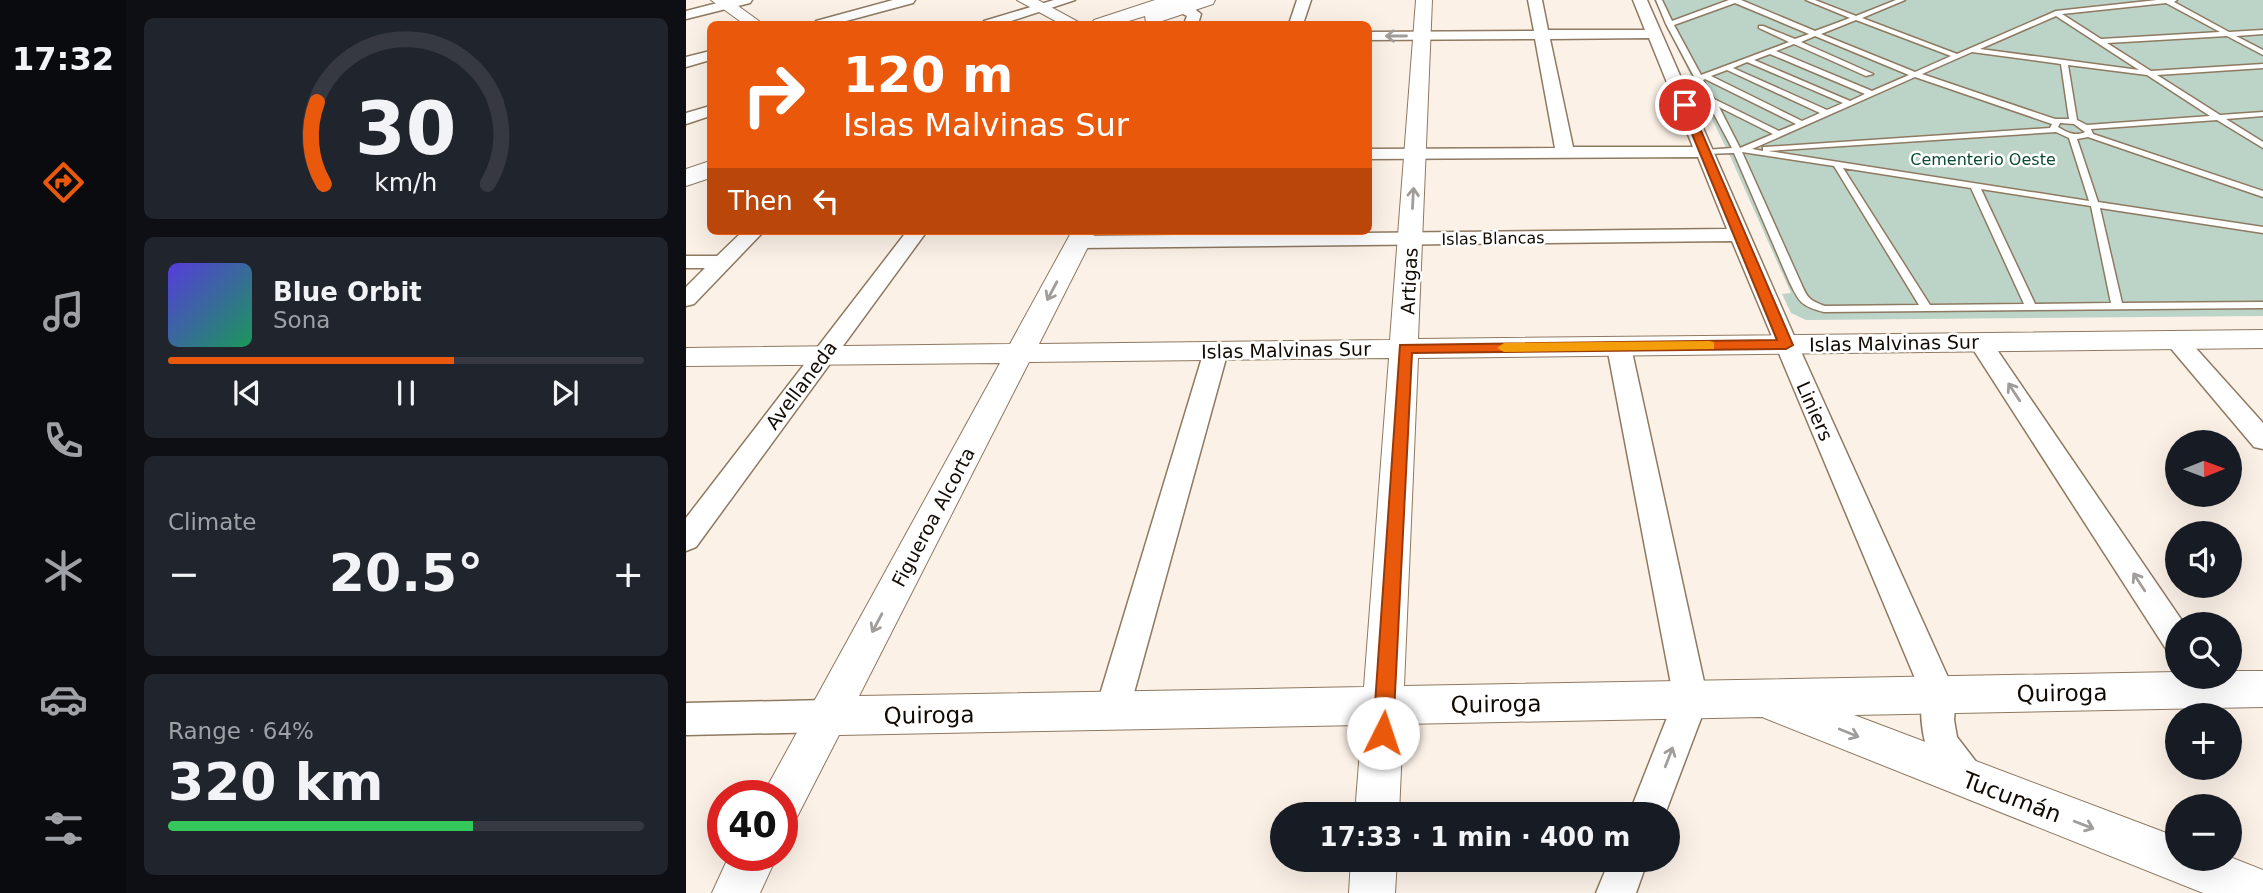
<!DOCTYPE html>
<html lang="en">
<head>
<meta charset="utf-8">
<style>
  :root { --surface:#171b24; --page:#20242c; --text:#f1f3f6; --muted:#9ea1a6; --line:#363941; --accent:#ea580c }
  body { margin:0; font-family:"DejaVu Sans",sans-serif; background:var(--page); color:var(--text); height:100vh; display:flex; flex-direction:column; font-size:26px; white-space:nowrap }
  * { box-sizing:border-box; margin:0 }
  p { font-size:23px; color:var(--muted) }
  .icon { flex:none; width:38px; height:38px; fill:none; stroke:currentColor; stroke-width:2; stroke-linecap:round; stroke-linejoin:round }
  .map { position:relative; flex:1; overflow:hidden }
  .drawer { display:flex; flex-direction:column; gap:18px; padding:18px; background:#0d0f14; width:560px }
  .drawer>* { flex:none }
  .banner { position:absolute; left:21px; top:21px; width:665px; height:214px; border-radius:10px; box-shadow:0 7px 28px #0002; background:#ea580c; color:#fff; overflow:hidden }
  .needle { width:46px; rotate:89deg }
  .tools { position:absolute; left:1479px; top:430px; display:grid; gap:14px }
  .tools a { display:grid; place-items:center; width:77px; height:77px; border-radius:50%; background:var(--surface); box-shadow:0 7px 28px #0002; font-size:35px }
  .speed { position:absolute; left:21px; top:780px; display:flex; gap:14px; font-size:35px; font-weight:700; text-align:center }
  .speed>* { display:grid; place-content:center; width:91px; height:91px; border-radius:50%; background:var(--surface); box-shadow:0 7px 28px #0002; line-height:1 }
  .speed .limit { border:10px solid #d22; background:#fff; color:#111 }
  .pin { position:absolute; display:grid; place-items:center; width:60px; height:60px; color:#fff; margin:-30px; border:4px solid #fff; border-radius:50%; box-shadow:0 2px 7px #0007 }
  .me { position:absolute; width:77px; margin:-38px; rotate:4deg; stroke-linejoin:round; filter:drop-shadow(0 0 5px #0008) }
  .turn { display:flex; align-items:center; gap:24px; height:147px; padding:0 21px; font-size:32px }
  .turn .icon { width:91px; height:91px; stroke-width:2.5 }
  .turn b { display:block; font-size:49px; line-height:60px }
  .then { display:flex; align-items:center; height:66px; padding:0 21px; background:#0003; gap:14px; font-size:26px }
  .big { font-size:52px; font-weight:600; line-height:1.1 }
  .drawer .tile { flex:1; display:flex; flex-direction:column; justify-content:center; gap:10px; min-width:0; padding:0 24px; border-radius:10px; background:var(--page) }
  .drawer .dial { align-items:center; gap:0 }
  .dial svg { height:182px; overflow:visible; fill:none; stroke:var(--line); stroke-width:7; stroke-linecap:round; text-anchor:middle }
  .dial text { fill:var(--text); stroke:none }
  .song { display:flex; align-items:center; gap:21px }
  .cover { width:84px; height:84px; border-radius:10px; background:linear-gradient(135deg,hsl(250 70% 55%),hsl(150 70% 35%)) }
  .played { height:7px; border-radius:4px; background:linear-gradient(90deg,var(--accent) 60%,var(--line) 60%) }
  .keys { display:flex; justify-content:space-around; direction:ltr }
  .heat { display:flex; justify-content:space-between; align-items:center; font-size:38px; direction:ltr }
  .charge { height:10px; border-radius:5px; background:linear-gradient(90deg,#34c759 64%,var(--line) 0) }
  .trip { position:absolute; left:584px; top:802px; width:410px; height:70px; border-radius:35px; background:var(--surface); box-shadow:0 7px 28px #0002; font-weight:600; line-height:70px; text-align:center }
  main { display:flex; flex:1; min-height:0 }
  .dock { display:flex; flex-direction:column; width:126px; justify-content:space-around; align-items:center; background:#090b0e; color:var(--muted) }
  .dock .icon { width:49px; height:49px }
  .dock .selected { color:var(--accent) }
  .dock b { font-size:32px; color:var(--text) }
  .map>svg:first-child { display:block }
  .green { fill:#bcd3c7 }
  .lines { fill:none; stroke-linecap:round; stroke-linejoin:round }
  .service-casing { stroke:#8e7961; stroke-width:3 }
  .minor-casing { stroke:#8e7961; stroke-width:3 }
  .tertiary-casing { stroke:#8e7961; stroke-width:2 }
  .secondary-casing { stroke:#8e7961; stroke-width:2 }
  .service { fill:#fff; fill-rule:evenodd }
  .minor { fill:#fff; fill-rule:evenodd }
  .tertiary { fill:#fff; fill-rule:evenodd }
  .secondary { fill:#fff; fill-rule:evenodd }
  .oneway { stroke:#a09d9b }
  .route { fill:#ea580c; stroke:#983908; stroke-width:2 }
  .slow { fill:#f59e0b }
  .labels { text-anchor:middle; stroke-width:5; stroke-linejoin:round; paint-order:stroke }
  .far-park-label { font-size:16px; fill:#0a4a33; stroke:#fff }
  .far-street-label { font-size:16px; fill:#120b04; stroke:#fff }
  .street-label { font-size:19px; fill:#120b04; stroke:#fff }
  .near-street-label { font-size:23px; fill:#120b04; stroke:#fff }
</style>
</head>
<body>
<main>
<nav class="dock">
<b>17:32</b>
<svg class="icon selected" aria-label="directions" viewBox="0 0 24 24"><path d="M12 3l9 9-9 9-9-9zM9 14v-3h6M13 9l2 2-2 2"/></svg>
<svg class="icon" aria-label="music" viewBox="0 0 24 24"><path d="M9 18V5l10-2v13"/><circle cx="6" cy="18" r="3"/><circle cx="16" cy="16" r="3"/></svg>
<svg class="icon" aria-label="phone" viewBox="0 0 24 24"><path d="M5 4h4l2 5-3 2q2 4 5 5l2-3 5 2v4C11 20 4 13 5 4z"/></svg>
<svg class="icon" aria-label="climate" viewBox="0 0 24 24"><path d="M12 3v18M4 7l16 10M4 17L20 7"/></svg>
<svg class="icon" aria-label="car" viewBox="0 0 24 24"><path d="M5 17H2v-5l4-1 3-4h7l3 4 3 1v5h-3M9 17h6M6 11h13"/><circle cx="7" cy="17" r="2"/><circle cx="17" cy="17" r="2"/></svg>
<svg class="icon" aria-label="filters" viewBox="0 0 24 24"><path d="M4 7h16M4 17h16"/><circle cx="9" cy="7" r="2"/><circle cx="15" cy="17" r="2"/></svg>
</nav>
<section class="drawer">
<div class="tile dial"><svg viewBox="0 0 100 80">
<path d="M14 69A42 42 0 1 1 86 69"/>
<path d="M14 69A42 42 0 0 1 11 33" stroke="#ea580c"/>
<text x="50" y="56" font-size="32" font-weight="700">30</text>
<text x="50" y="72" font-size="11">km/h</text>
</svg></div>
<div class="tile">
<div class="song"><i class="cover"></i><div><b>Blue Orbit</b><p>Sona</p></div></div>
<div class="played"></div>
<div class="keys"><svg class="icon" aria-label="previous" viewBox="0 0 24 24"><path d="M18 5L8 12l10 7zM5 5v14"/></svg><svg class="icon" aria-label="pause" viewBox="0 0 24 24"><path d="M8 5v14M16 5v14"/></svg><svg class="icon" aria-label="next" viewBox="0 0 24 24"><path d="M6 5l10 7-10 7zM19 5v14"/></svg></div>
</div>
<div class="tile"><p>Climate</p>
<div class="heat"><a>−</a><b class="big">20.5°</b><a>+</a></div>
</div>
<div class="tile"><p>Range · 64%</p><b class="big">320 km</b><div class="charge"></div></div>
</section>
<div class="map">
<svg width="1577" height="893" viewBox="0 0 1577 893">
  <rect width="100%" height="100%" fill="#fbf1e7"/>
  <path class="green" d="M968,0H1577V316L1120,320L1105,313L1096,294L1105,293L1044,156Z"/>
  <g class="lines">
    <g class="service-casing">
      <path id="service" d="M970,0H976L986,21L1043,0H1055L1129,31L1164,18L1120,0H1129L1170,16L1210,0H1219L1176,18L1271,54L1370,11L1471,0H1491L1488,2L1543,32L1577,30V34L1550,36L1577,50V55L1541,36L1421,43L1465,71L1577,64V68L1471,75L1534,115L1577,112V116L1540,119L1577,142V148L1531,120L1405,129L1407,134L1577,191V197L1402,137L1391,139L1412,202L1577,227V233L1414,208L1436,303L1577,302V308L1138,312C1115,306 1113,302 1103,281L1048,153L1019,154L1015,152L1019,150L1046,148L980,24ZM1049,3L1123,34L1109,39L1077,26H1073V28L1103,42L1015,75L988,25ZM1480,3L1534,32L1415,39L1376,14ZM1370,16L1453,70L1294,49ZM1170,20L1265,56L1229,72L1135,34ZM1129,36L1223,75L1186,91L1090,51L1108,44L1180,76L1187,74L1115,42ZM1286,52L1375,64L1383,119H1369L1236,74ZM1084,54L1179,94L1164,101L1068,60ZM1061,62L1157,103L1141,110L1047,68ZM1382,65L1461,75L1524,116L1401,125L1391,120ZM1041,70L1134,113L1116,121L1025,76ZM1229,77L1366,124L1364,128L1080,147H1077V151L1066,149ZM1019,79L1110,124L1093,131L1028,99L1017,80ZM1033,107L1087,134L1054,148ZM1374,123L1388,124L1399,132C1389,137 1380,132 1372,127ZM1370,132L1383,138L1403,201L1082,151ZM1056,152L1148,166L1233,305L1139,306C1122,300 1121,297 1114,281ZM1157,168L1285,188L1338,304L1244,305ZM1295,189L1405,206L1425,303L1349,304Z"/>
    </g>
    <g class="minor-casing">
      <path id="minor" d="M43,0H66L64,3L0,19V11Z
        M207,0H229L227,3L149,24H128L130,21Z
        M368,0H389L316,24H296L298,21Z
        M611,0H625L617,24H603Z
        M842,0H856L862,30H959L947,0H961L1112,345L1270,695L1268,720L1271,737L1291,763L1296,776L1291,789L1278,794C1242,779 1232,730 1236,695L1046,241L392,248L385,246L382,242L385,238L392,236L1041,229L1012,157L682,159V149L869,148L849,39L682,40V32L848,31ZM963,38L1007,147H887L864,39Z
        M472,2C488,3 503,3 515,14L512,24H498L501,16L493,12L467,9L465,6Z
        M24,51V60L0,67V57Z
        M24,106V116L0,124V113Z
        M57,231H78L8,304L0,306V287L19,268H0V256H31Z
        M221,231H241L10,547L0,551V518Z
        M1490,332L1498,335L1577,423V449L1568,447L1482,345L1478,340L1482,335Z
        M1295,335L1303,338L1499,625H1491V653L1480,649L1283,343L1287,338Z
        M933,339L941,342L945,347L1022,700L979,814H943L988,700L921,347L925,342Z
        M530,343L538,346L542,351L443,711L438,722L426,727L414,722L409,711L518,351L522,346Z
        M142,700L154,705L159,716L154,727L142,732L0,735V703Z
        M924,859H962L950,893H910Z"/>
    </g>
    <g class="tertiary-casing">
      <path id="tertiary" d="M25,0H44L77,24H58Z
        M331,0H352L396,24H375Z
        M730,0H746L732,339L1577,330V348L732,358L718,686L1491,672V677H1544V671H1577V707L1168,715L1491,837V859L1544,857L1577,870V893H1517L1076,717L717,724L713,814H669L676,725L153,735L111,817L96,824V796H77L81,787L314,363L0,366V348L324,344L386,231H410L353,344L704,340ZM703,358L678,687L173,696L343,362Z
        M43,856H91L74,893H26Z
        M665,859H711L709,893H663Z"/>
    </g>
    <g class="secondary-casing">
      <path id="secondary" d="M469,0H529L527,4L467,24L460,22L459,16L433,24H405L408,20Z
        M24,161V178L0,186V169Z"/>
    </g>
    <use href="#service" class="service"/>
    <use href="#minor" class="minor"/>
    <use href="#tertiary" class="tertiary"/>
    <use href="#secondary" class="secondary"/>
  </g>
  <defs><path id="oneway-shaft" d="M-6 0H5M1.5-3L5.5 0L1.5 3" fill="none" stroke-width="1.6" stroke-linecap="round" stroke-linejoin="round" transform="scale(1.75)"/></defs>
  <g class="oneway">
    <use href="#oneway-shaft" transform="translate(710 36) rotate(180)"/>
    <use href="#oneway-shaft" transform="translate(727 198) rotate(-87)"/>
    <use href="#oneway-shaft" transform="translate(366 291) rotate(118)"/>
    <use href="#oneway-shaft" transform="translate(1328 392) rotate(-123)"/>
    <use href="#oneway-shaft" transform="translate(1453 582) rotate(-123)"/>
    <use href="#oneway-shaft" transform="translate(191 623) rotate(118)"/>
    <use href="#oneway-shaft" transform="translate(1163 733) rotate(22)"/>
    <use href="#oneway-shaft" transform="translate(983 757) rotate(-69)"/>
    <use href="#oneway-shaft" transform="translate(1398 825) rotate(21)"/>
  </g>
  <path class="route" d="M999,102L1004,105L1107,345L1100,349L726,353L707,733L704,740L697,743L690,740L687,733L714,345L1091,340L994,105Z"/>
  <path class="slow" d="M1023,341L1028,342V349L818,352L811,348L818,343Z"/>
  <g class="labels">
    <g class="far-park-label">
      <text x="1297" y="165">Cementerio Oeste</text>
    </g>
    <g class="far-street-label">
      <text transform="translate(807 238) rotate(-1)" y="6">Islas Blancas</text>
    </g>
    <g class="street-label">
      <text transform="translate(723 281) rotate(-87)" y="7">Artigas</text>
      <text transform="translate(1208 343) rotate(-1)" y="7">Islas Malvinas Sur</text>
      <text transform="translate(600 350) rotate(-1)" y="7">Islas Malvinas Sur</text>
      <text transform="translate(115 385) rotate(-53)" y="7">Avellaneda</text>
      <text transform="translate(1129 411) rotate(66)" y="7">Liniers</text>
      <text transform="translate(247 517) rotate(-62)" y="7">Figueroa Alcorta</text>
    </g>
    <g class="near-street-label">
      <text transform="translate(1376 693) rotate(-1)" y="8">Quiroga</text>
      <text transform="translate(810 704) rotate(-1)" y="8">Quiroga</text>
      <text transform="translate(243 715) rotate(-1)" y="8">Quiroga</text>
      <text transform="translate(1326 797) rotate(21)" y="8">Tucumán</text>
    </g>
  </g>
</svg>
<div class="tools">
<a><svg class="needle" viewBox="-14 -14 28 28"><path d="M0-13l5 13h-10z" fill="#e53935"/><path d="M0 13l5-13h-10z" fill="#9ea1a6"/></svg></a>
<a><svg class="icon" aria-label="sound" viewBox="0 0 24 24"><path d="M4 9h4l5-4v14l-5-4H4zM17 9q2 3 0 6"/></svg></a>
<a><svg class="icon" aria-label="search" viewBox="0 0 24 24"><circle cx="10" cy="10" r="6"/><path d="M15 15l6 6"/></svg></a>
<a>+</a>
<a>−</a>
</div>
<div class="speed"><div class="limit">40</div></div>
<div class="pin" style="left:999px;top:105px;background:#d93025"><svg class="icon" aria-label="arrive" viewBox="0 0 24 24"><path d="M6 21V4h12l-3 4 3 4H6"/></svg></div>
<svg class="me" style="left:697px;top:733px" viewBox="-20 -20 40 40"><circle r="19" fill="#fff"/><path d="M0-13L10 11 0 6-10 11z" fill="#ea580c"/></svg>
<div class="trip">17:33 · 1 min · 400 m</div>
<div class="banner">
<div class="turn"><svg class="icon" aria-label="right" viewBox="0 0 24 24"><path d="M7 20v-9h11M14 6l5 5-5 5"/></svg><div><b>120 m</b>Islas Malvinas Sur</div></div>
<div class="then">Then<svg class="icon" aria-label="left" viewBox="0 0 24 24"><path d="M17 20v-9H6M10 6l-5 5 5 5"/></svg></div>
</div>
</div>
</main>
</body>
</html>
